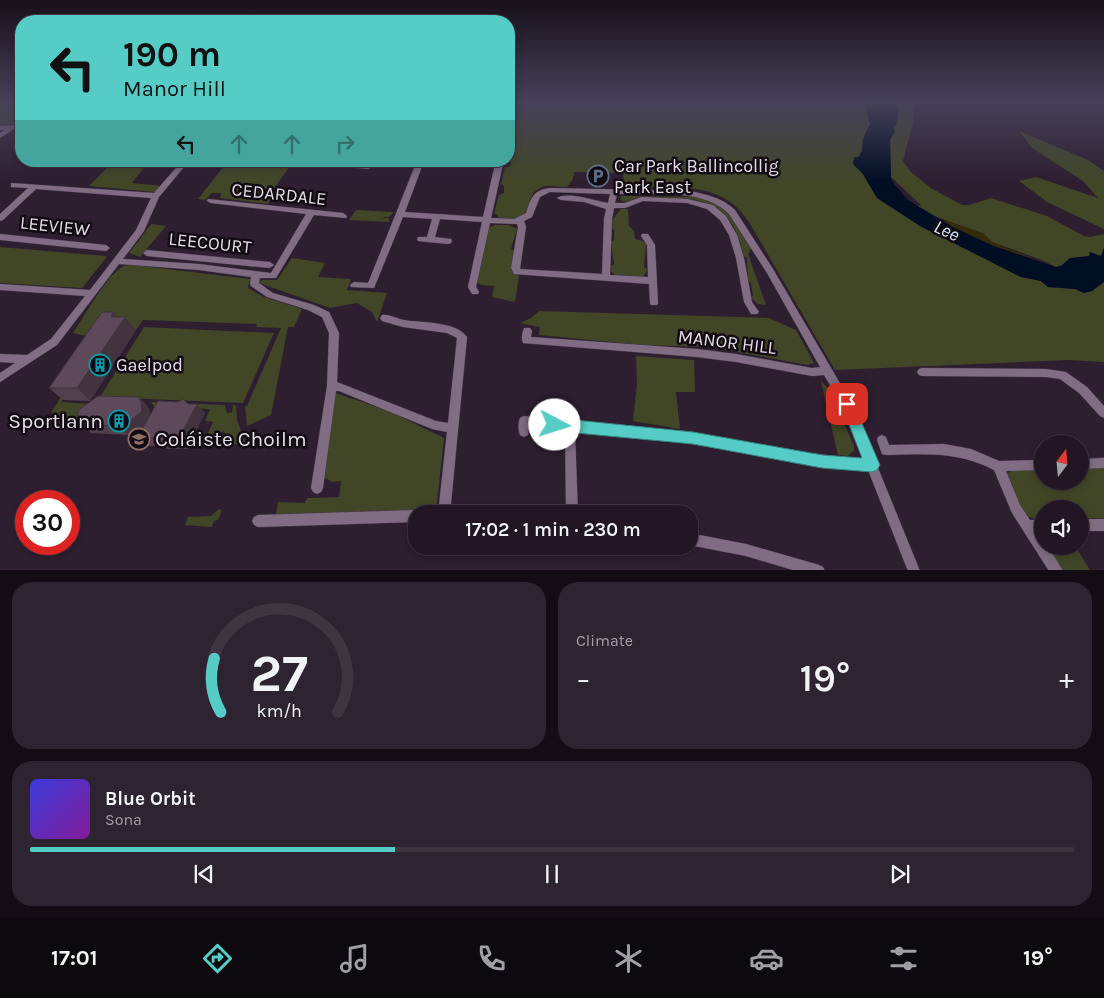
<!DOCTYPE html>
<html lang="en">
<head>
<meta charset="utf-8">
<style>
  :root { --surface:#221624; --page:#2e2331; --text:#f1f3f6; --muted:#a29fa6; --line:#3f3541; --accent:#55cdc6 }
  body { margin:0; font-family:Karla,sans-serif; background:var(--page); color:var(--text); height:100vh; display:flex; flex-direction:column; font-size:19px; white-space:nowrap }
  * { box-sizing:border-box; margin:0 }
  p { font-size:16px; color:var(--muted) }
  .icon { flex:none; width:28px; height:28px; fill:none; stroke:currentColor; stroke-width:2; stroke-linecap:round; stroke-linejoin:round }
  .map { position:relative; height:570px; overflow:hidden }
  .panel { display:flex; flex-direction:column; gap:12px; padding:12px; background:#130c14; flex:1 }
  .panel>* { flex:none }
  .hud { position:absolute; left:15px; top:15px; width:500px; height:152px; border-radius:20px; box-shadow:0 2px 8px #0003,0 0 0 1px var(--line); background:#55cdc6; color:#111; overflow:hidden }
  .needle { width:32px; rotate:16deg }
  .tools { position:absolute; left:1034px; top:435px; display:grid; gap:10px }
  .tools a { display:grid; place-items:center; width:55px; height:55px; border-radius:50%; background:var(--surface); box-shadow:0 2px 8px #0003,0 0 0 1px var(--line); font-size:25px }
  .speed { position:absolute; left:15px; top:490px; display:flex; gap:10px; font-size:25px; font-weight:700; text-align:center }
  .speed>* { display:grid; place-content:center; width:65px; height:65px; border-radius:50%; background:var(--surface); box-shadow:0 2px 8px #0003,0 0 0 1px var(--line); line-height:1 }
  .speed .limit { border:8px solid #d22; background:#fff; color:#111 }
  .pin { position:absolute; display:grid; place-items:center; width:42px; height:42px; color:#fff; margin:-21px; border-radius:10px; box-shadow:0 2px 8px #0006 }
  .me { position:absolute; width:55px; margin:-28px; rotate:95deg; stroke-linejoin:round; filter:drop-shadow(0 0 4px #0008) }
  .turn { display:flex; align-items:center; gap:18px; height:105px; padding:0 25px; font-size:22px }
  .turn .icon { width:65px; height:65px; stroke-width:2.5 }
  .turn b { display:block; font-size:35px; line-height:42px }
  .lanes { display:flex; align-items:center; height:48px; padding:0 25px; background:#0003; justify-content:center; gap:25px; direction:ltr }
  .lanes .off { opacity:.35 }
  .big { font-size:38px; font-weight:600; line-height:1.1 }
  .panel .tile { flex:1; display:flex; flex-direction:column; justify-content:center; gap:8px; min-width:0; padding:0 18px; border-radius:20px; background:var(--page) }
  .panel .dial { align-items:center; gap:0 }
  .dial svg { height:130px; overflow:visible; fill:none; stroke:var(--line); stroke-width:7; stroke-linecap:round; text-anchor:middle }
  .dial text { fill:var(--text); stroke:none }
  .song { display:flex; align-items:center; gap:15px }
  .cover { width:60px; height:60px; border-radius:8px; background:linear-gradient(135deg,hsl(240 70% 55%),hsl(290 70% 35%)) }
  .played { height:5px; border-radius:2px; background:linear-gradient(90deg,var(--accent) 35%,var(--line) 35%) }
  .keys { display:flex; justify-content:space-around; direction:ltr }
  .heat { display:flex; justify-content:space-between; align-items:center; font-size:28px; direction:ltr }
  .panel .tiles { flex:1; display:grid; gap:12px; grid-template-columns:1fr 1fr }
  .tile:last-child { grid-column:span 2 }
  .trip { position:absolute; left:408px; top:505px; width:290px; height:50px; border-radius:20px; background:var(--surface); box-shadow:0 2px 8px #0003,0 0 0 1px var(--line); font-weight:600; line-height:50px; text-align:center }
  .tab-bar { display:flex; height:80px; justify-content:space-around; align-items:center; background:#0e090e; color:var(--muted) }
  .tab-bar .icon { width:35px; height:35px }
  .tab-bar .active { color:var(--accent) }
  .tab-bar b { font-size:22px; color:var(--text) }
  .map>svg:first-child { display:block }
  .green { fill:#414627 }
  .sand { fill:#332b0a }
  .water { fill:#000e23 }
  .lines { fill:none; stroke-linecap:round; stroke-linejoin:round }
  .street-casing { stroke:#473a49; stroke-width:1 }
  .street { fill:#806d83; fill-rule:evenodd }
  .wall { fill:#513f4d }
  .shaded-wall { fill:#42333f }
  .building { fill:#5e495a; stroke:#42333f }
  .route { fill:#55cdc6; stroke:#378581 }
  .labels { text-anchor:middle; stroke-width:5; stroke-linejoin:round; paint-order:stroke }
  .poi-label { font-size:18px; fill:#e6dce8; stroke:#120b13; text-anchor:start }
  .street-label { font-size:18px; fill:#e6dce8; stroke:#120b13 }
  .water-label { font-size:19px; font-style:italic; fill:#d3e5f9; stroke:#120b13 }
  .near-poi-label { font-size:21px; fill:#e6dce8; stroke:#120b13; text-anchor:end }
</style>
</head>
<body>
<div class="map">
<svg width="1104" height="571" viewBox="0 0 1104 571">
  <rect width="100%" height="100%" fill="#2d1e30"/>
  <path class="green" d="M0,101H21V124L0,125Z
    M509,101H864L870,124L863,139L862,151L853,164L863,174L877,198L920,226L1021,277L1041,281L1048,287L1075,289L1084,293L1104,282V362L1068,360L835,370L749,222C743,214 736,205 727,200C698,182 657,188 624,188L623,173L574,172L573,179L567,187C560,187 550,185 543,187C524,193 533,214 517,218C511,220 503,218 497,217L498,216L494,213L499,195L504,193V186L501,184L505,167H510L511,162L501,161H509Z
    M897,101H914L913,122L903,161L911,172L931,188L962,205H969L991,198L1047,216L1084,236L1090,237L1104,234V248L1101,256H1089L1056,267L1042,260L992,242C970,224 940,223 917,206L921,205L891,177L890,140L894,131L893,126L896,125L899,108L892,104Z
    M1019,131L1088,160L1104,171V229L1047,202L1019,181L1036,177L1098,198L1083,181L1032,148Z
    M114,161H149L132,183L162,186L155,192L89,186Z
    M228,161L242,165L245,161L293,162L270,194L273,195L268,204L220,198L221,193H212L205,200L198,199Z
    M621,196L692,197L706,199L722,206L729,214L751,249L748,254L766,305L758,304L751,298L753,296L751,283L748,280L747,258L744,256C732,206 711,198 664,198C657,198 649,197 641,197C633,198 628,203 620,200Z
    M621,209H628L629,226L634,231L635,239L643,241L646,244L644,267L647,269L646,273L642,277L615,275L611,271V266L614,264L611,242L614,240V230L611,227V221Z
    M356,210L394,212L389,217H380L388,218L390,222L349,220Z
    M151,224L166,226L140,257L129,253Z
    M495,225H509L517,229L511,249L514,251L511,270L519,276L515,302L492,297L494,286L481,285L477,282L488,228Z
    M0,247L106,256V258L82,288L0,283Z
    M292,258L325,263L318,277L351,279L347,290L387,293L377,322L372,312L357,303L330,308L259,283L262,280H277Z
    M133,265L250,279L248,288L264,297L302,309L294,327H288L271,415L247,426L245,406H247L281,328L256,327L257,324L143,320L136,330H122L114,325L61,402L90,404L74,424C63,427 50,425 52,411L95,342L90,337L73,333C83,318 107,275 122,267C125,265 130,265 133,265Z
    M539,311L769,318L796,330L814,363L807,365L711,347L642,345L539,335L540,327L520,323L531,318Z
    M144,327L274,333L243,403L100,397Z
    M636,356L694,360L695,392H676L680,429L633,421L637,384Z
    M821,381L830,390L854,446V450L848,456L838,455Z
    M335,393L389,411L444,438L437,503L427,511L281,517L276,515L278,502L305,503L307,498L339,497L341,481L332,482L324,477Z
    M151,402L225,405L227,413H232L233,405H236L237,420L246,444H220L226,434L223,431L214,436L211,443L204,442L213,422L205,421L210,409L168,408L157,411Z
    M1104,468V518H1080V509H1042V520C1018,520 1014,493 1007,474L1011,471L1042,470V481H1080V469Z
    M219,509L222,510L218,520L214,521L212,527L185,525L188,517L211,516Z
    M1046,546H1075L1090,570H1062Z"/>
  <path class="sand" d="M942,219L983,233L992,242L1047,264L991,245L951,226Z"/>
  <path class="water" d="M864,101L898,102L893,104L899,108L896,125L893,127L895,131L890,140L891,178L894,184L908,200L951,226L991,245L1056,267L1061,266L1070,258L1089,256L1090,252L1101,256L1104,248V282L1092,291L1084,293L1075,289L1048,287L1041,281L1021,277L920,226L877,198L863,174L853,164L854,157H859L862,151L863,139L870,124Z"/>
  <g class="lines">
    <g class="street-casing">
      <path id="street" d="M21,125V129H14L0,138V133L5,130H0V126Z
        M182,161H189L159,197L144,231L123,259L199,264L271,273L306,214L211,203L207,201L208,199L343,213L347,216L346,218L314,215L276,278H260L259,283L273,293L314,305L329,312L339,333L337,382L436,421L448,423L457,338L447,333L403,327L382,321L380,318L382,315C389,314 397,319 404,320C422,323 456,321 467,337L450,514H438L447,432L432,429L339,391H336L323,488L321,492L317,494L313,492L311,488L327,386L329,333L322,317L308,310L267,297L251,286L250,284L251,277L199,270L119,264L57,345L0,382V373L15,363L0,362V354L27,355L51,339L85,296L0,290V284L90,290L136,230L151,198L36,189L3,220L0,221V214L28,188L11,187V183L154,193Z
        M306,161H333L368,165L372,167L368,169L309,163Z
        M417,161H424L405,212L483,217L495,164L499,162L503,164L491,218L514,219L526,213C531,198 533,190 550,188L691,191C707,195 723,198 735,210L773,269L851,402L920,571H908L868,470L805,463L674,441L575,431L578,514H566L565,430L529,426L528,435L524,437L520,435C518,430 518,423 520,418L524,416C585,422 645,427 705,436C758,443 810,455 863,459L843,407L824,375L812,376L736,362L697,357L523,343C521,339 522,333 524,328H530L532,331L531,337L697,349L736,354L812,368L820,367L767,273L729,214C704,188 651,195 617,194L615,203H624L642,197L687,199L713,205L726,216L737,235L744,258L752,302L759,312L757,314H751L744,302L736,258L729,235L720,220L707,209L687,203L643,201L625,208H614L612,219L610,275L648,277L647,245L641,236L642,234H648L655,245L658,303L657,305H651L650,303L649,284L514,274L511,268L518,227L517,224L490,223L476,287L479,292L478,294H472L468,287L482,222L440,219L435,237L451,239L452,241L451,243L448,244L418,241L417,239L418,237H427L432,219L403,217L374,288L351,287L350,285L354,282L368,283ZM550,192L610,194L608,203C595,201 568,191 557,198L561,200L584,202L606,209L604,219L602,274L520,269L526,227L524,221L532,217L540,197Z
        M0,234L106,245L110,248L106,251L0,240Z
        M147,250L270,262L274,265L270,268L147,256L143,253Z
        M922,368L1046,369L1066,372L1087,387L1104,406V418L1100,416L1079,393L1060,379L1046,377L922,376L919,375L917,372L919,369Z
        M882,435L886,437L889,445L944,444L971,449L999,461L1042,460V470L1006,471L1020,505L1030,520H1042V532H1038L1042,538V546H1048L1063,571H1049L1012,513L994,470C958,451 925,454 886,455L882,454L877,440L878,437Z
        M1104,458V468L1080,469V459Z
        M496,507L500,509L502,514H468L470,510L474,508Z
        M416,510L421,514H416V522L258,527L254,525L252,521L254,517L258,515Z
        M1080,519H1104V531H1080Z
        M689,533L746,544L819,565L823,567L825,571H796L746,556L689,545Z"/>
    </g>
    <use href="#street" class="street"/>
  </g>
  <path class="wall" d="M117,317L136,330L90,401L63,400L49,388Z
    M139,397L147,406L150,411V415L188,404L205,413L187,449H167L164,446H147L138,437L144,426L139,431L128,435L91,433L81,424Z"/>
  <path class="shaded-wall" d="M113,312L122,322L125,317L136,330L90,401L77,388Z
    M139,397L147,406L150,411L151,420L139,431L128,435L119,426Z
    M197,404L205,413L187,449L178,440Z"/>
  <path class="building" d="M102,312H113L111,317H125L77,388H49Z
    M98,396L139,397L141,402L142,411L129,422L119,426L81,424L77,419L79,410Z
    M183,399L188,404H197L178,440H158L159,438L138,437L158,401L178,402Z"/>
  <linearGradient id="sky" x2="0" y2="1"><stop stop-color="#19101a"/><stop offset="0.56" stop-color="#464159"/><stop offset="1" stop-color="#464159" stop-opacity="0"/></linearGradient>
  <rect width="1104" height="181" fill="url(#sky)"/>
  <path class="route" d="M847,399L852,400L880,465L877,470L872,472L822,468L693,444L555,431L550,429L548,425L550,420L555,418L693,432L822,455L862,458L841,404L843,400Z"/>
  <defs>
    <g id="parking-ring" transform="scale(1.125)"><circle r="9.5" fill="#120b13" stroke="#5c6f8a" stroke-width="1.5"/><path d="M-3.5-5.5H1a3.5 3.5 0 0 1 0 7H-1V5.5H-3.5ZM-1-3.4V-.6H.8a1.4 1.4 0 0 0 0-2.8Z" fill="#5c6f8a"/></g>
    <g id="building-ring" transform="scale(1.125)"><circle r="9.5" fill="#120b13" stroke="#0f9aa8" stroke-width="1.5"/><path d="M-4-6H4V6H1V3H-1V6H-4ZM-2.5-4.3h1.7v1.8h-1.7ZM.8-4.3h1.7v1.8H.8ZM-2.5-1h1.7V.8h-1.7ZM.8-1h1.7V.8H.8Z" fill="#0f9aa8"/></g>
    <g id="school-ring" transform="scale(1.125)"><circle r="9.5" fill="#120b13" stroke="#8d6e63" stroke-width="1.5"/><path d="M0-5L7-2L0 1L-7-2ZM-4 1L0 2.5L4 1V4Q0 6-4 4Z" fill="#8d6e63"/></g>
  </defs>
  <g fill-rule="evenodd">
    <use href="#parking-ring" x="598" y="176"/>
    <use href="#building-ring" x="100" y="365"/>
    <use href="#building-ring" x="119" y="421"/>
    <use href="#school-ring" x="139" y="439"/>
  </g>
  <g class="labels">
    <g class="poi-label">
      <text x="614" y="172">Car Park Ballincollig<tspan x="614" dy="21">Park East</tspan></text>
      <text x="116" y="371">Gaelpod</text>
    </g>
    <g class="street-label">
      <text transform="translate(279 194) rotate(6)" y="6">CEDARDALE</text>
      <text transform="translate(55 226) rotate(6)" y="6">LEEVIEW</text>
      <text transform="translate(210 243) rotate(6)" y="6">LEECOURT</text>
      <text transform="translate(727 342) rotate(7)" y="6">MANOR HILL</text>
    </g>
    <g class="water-label">
      <text transform="translate(947 230) rotate(25)" y="7">Lee</text>
    </g>
    <g class="near-poi-label">
      <text x="103" y="428">Sportlann</text>
      <text x="155" y="446" text-anchor="start">Coláiste Choilm</text>
    </g>
  </g>
</svg>
<div class="tools">
<a><svg class="needle" viewBox="-14 -14 28 28"><path d="M0-13l5 13h-10z" fill="#e53935"/><path d="M0 13l5-13h-10z" fill="#a29fa6"/></svg></a>
<a><svg class="icon" aria-label="sound" viewBox="0 0 24 24"><path d="M4 9h4l5-4v14l-5-4H4zM17 9q2 3 0 6"/></svg></a>
</div>
<div class="speed"><div class="limit">30</div></div>
<div class="pin" style="left:847px;top:404px;background:#d93025"><svg class="icon" aria-label="arrive" viewBox="0 0 24 24"><path d="M6 21V4h12l-3 4 3 4H6"/></svg></div>
<svg class="me" style="left:555px;top:425px" viewBox="-20 -20 40 40"><circle r="19" fill="#fff"/><path d="M0-13L10 11 0 6-10 11z" fill="#55cdc6"/></svg>
<div class="trip">17:02 · 1 min · 230 m</div>
<div class="hud">
<div class="turn"><svg class="icon" aria-label="left" viewBox="0 0 24 24"><path d="M17 20v-9H6M10 6l-5 5 5 5"/></svg><div><b>190 m</b>Manor Hill</div></div>
<div class="lanes"><svg class="icon" aria-label="left" viewBox="0 0 24 24"><path d="M17 20v-9H6M10 6l-5 5 5 5"/></svg><svg class="icon off" aria-label="ahead" viewBox="0 0 24 24"><path d="M12 20V5M6 11l6-6 6 6"/></svg><svg class="icon off" aria-label="ahead" viewBox="0 0 24 24"><path d="M12 20V5M6 11l6-6 6 6"/></svg><svg class="icon off" aria-label="right" viewBox="0 0 24 24"><path d="M7 20v-9h11M14 6l5 5-5 5"/></svg></div>
</div>
</div>
<section class="panel">
<div class="tiles">
<div class="tile dial"><svg viewBox="0 0 100 80">
<path d="M14 69A42 42 0 1 1 86 69"/>
<path d="M14 69A42 42 0 0 1 10 36" stroke="#55cdc6"/>
<text x="50" y="56" font-size="32" font-weight="700">27</text>
<text x="50" y="72" font-size="11">km/h</text>
</svg></div>
<div class="tile"><p>Climate</p>
<div class="heat"><a>−</a><b class="big">19°</b><a>+</a></div>
</div>
<div class="tile">
<div class="song"><i class="cover"></i><div><b>Blue Orbit</b><p>Sona</p></div></div>
<div class="played"></div>
<div class="keys"><svg class="icon" aria-label="previous" viewBox="0 0 24 24"><path d="M18 5L8 12l10 7zM5 5v14"/></svg><svg class="icon" aria-label="pause" viewBox="0 0 24 24"><path d="M8 5v14M16 5v14"/></svg><svg class="icon" aria-label="next" viewBox="0 0 24 24"><path d="M6 5l10 7-10 7zM19 5v14"/></svg></div>
</div>
</div>
</section>
<nav class="tab-bar">
<b>17:01</b>
<svg class="icon active" aria-label="directions" viewBox="0 0 24 24"><path d="M12 3l9 9-9 9-9-9zM9 14v-3h6M13 9l2 2-2 2"/></svg>
<svg class="icon" aria-label="music" viewBox="0 0 24 24"><path d="M9 18V5l10-2v13"/><circle cx="6" cy="18" r="3"/><circle cx="16" cy="16" r="3"/></svg>
<svg class="icon" aria-label="phone" viewBox="0 0 24 24"><path d="M5 4h4l2 5-3 2q2 4 5 5l2-3 5 2v4C11 20 4 13 5 4z"/></svg>
<svg class="icon" aria-label="climate" viewBox="0 0 24 24"><path d="M12 3v18M4 7l16 10M4 17L20 7"/></svg>
<svg class="icon" aria-label="car" viewBox="0 0 24 24"><path d="M5 17H2v-5l4-1 3-4h7l3 4 3 1v5h-3M9 17h6M6 11h13"/><circle cx="7" cy="17" r="2"/><circle cx="17" cy="17" r="2"/></svg>
<svg class="icon" aria-label="filters" viewBox="0 0 24 24"><path d="M4 7h16M4 17h16"/><circle cx="9" cy="7" r="2"/><circle cx="15" cy="17" r="2"/></svg>
<b>19°</b>
</nav>
</body>
</html>
